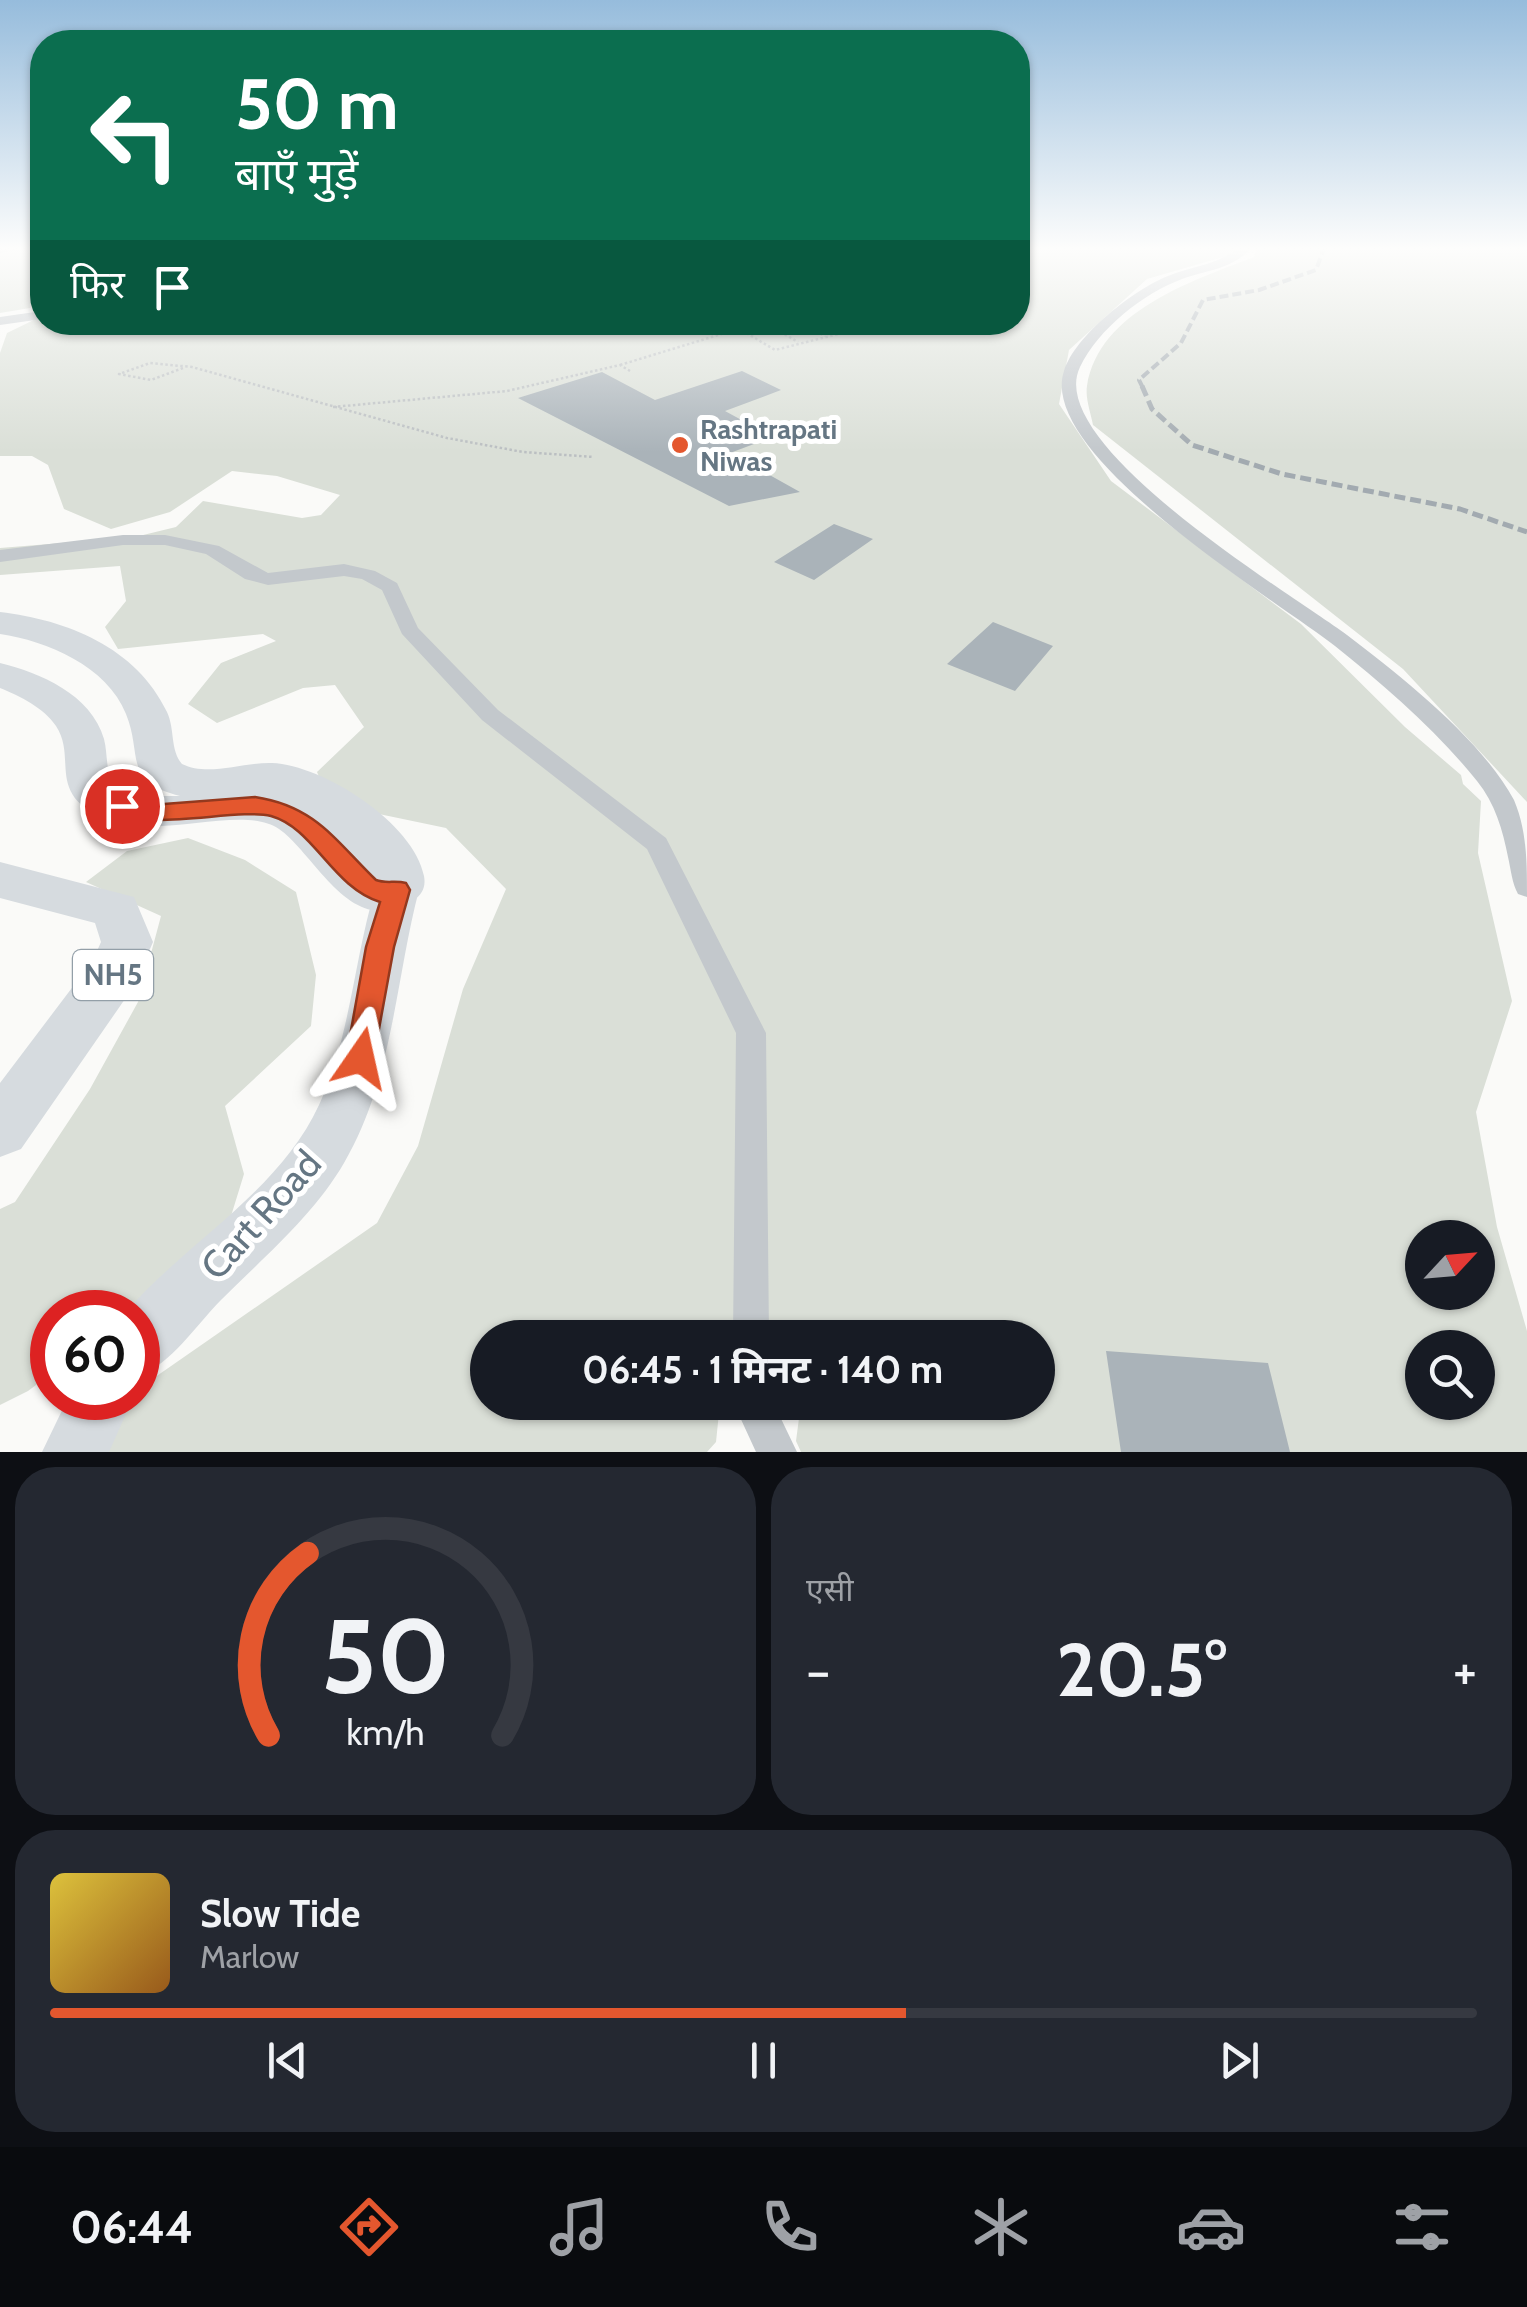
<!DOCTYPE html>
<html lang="hi">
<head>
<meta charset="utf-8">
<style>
  :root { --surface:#171b24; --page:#242831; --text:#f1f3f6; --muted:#9ea1a6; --line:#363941; --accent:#e4572e }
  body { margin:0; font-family:Cabin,"Noto Sans Devanagari",sans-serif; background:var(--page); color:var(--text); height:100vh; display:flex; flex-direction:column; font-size:38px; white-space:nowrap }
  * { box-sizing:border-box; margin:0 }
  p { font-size:32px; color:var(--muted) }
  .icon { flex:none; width:55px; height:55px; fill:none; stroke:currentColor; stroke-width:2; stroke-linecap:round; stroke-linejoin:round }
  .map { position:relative; height:1452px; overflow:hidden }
  .side { display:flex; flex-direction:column; gap:15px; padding:15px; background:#0d0f14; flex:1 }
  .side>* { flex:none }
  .banner { position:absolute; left:30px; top:30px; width:1000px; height:305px; border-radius:40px; box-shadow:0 2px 8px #0004; background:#0b6e4f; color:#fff; overflow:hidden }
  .needle { width:65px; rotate:64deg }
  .buttons { position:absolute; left:1405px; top:1220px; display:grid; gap:20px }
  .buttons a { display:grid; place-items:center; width:90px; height:90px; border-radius:50%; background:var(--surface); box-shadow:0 2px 8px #0004; font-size:50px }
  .speed { position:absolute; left:30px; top:1290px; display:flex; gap:20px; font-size:50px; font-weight:700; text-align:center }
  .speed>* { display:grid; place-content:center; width:130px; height:130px; border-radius:50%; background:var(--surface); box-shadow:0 2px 8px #0004; line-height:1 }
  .speed .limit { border:15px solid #d22; background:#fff; color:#111 }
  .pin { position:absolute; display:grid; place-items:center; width:85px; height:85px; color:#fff; margin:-42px; border:5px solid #fff; border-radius:50%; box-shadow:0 2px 10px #0007 }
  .me { position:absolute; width:110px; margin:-55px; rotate:11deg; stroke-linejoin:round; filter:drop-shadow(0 0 8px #0008) }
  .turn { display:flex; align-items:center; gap:35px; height:210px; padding:0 40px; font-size:45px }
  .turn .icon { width:130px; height:130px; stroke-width:2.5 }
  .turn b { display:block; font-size:70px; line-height:85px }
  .then { display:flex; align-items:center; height:95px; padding:0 40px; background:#0003; gap:20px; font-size:38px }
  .big { font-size:75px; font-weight:700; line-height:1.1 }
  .side .tile { flex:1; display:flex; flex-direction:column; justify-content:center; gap:15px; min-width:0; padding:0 35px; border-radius:40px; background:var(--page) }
  .side .dial { align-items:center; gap:0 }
  .dial svg { height:260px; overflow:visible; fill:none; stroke:var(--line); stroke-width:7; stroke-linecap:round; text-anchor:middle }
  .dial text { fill:var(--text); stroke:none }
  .song { display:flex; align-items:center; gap:30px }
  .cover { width:120px; height:120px; border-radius:15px; background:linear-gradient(135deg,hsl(50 70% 55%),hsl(30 70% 35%)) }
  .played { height:10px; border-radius:5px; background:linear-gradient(90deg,var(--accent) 60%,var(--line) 60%) }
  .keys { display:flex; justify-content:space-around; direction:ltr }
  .heat { display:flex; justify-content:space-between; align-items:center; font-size:55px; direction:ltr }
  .side .tiles { flex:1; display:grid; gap:15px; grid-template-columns:1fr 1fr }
  .tile:last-child { grid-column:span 2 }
  .trip { position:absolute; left:470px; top:1320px; width:585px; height:100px; border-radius:50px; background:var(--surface); box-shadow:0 2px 8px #0004; font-weight:700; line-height:100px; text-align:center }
  .menu { display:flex; height:160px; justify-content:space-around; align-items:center; background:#090b0e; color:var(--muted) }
  .menu .icon { width:70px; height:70px }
  .menu .current { color:var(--accent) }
  .menu b { font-size:45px; color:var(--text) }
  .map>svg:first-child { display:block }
  .green { fill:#dadfd7; fill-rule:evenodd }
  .building { fill:#aab3b9 }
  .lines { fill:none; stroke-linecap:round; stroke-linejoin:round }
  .path { stroke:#bbbfc2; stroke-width:2.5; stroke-dasharray:2.5 2.5; stroke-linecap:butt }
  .street { fill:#c3c8cc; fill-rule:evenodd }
  .primary { fill:#d6dbdf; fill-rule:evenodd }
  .highway { fill:#d6dbdf; fill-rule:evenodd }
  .rail-far1 { stroke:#a2aab0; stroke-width:4; stroke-dasharray:9 4; stroke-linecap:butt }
  .rail { stroke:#a2aab0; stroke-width:5; stroke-dasharray:11 5; stroke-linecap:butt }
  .route { fill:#e4572e; stroke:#94391e; stroke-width:2.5 }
  .poi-dot { fill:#e4572e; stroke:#fff; stroke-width:4 }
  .labels { text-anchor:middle; stroke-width:10; stroke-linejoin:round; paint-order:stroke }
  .far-poi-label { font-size:28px; font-weight:bold; fill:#657683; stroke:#fff; text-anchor:start }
  .shield { fill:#fff; stroke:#939fa8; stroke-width:2.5 }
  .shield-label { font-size:30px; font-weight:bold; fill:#657683 }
  .near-street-label { font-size:38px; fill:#657683; stroke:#fff }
</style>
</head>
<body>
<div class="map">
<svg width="1527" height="1452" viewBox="0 0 1527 1452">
  <rect width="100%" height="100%" fill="#fafaf8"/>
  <path class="green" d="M0,248H42V306L0,313Z
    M1018,248H1235L1230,255L1147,279L1069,350L1059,404L1111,481L1301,624L1405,727L1461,775L1463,784L1481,801L1478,853L1512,1001L1476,1112L1497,1227L1527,1331V1452H801L796,1441L801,1403L1038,1402V1338H488V1402L720,1403L716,1442L707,1452H104L131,1398H138V1389L377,1223L418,1146L463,989L506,889L446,828L331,804L317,772L364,727L335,685L303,688L217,723L188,704L221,663L276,641L263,634L118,649L105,627L126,601L120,566L0,575V548L135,537L176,527L203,501L302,518L321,515L340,495L277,476L232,471L170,512L111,529L64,509L48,465L32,456H0V353L7,333L42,316V322H1018ZM1422,1238H1478V1292H1422ZM1422,1348H1478V1402H1422Z
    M1257,248H1527V802L1403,669L1093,425C1091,414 1085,398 1087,386C1099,311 1192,281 1254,257Z
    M188,838L245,860L296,892L316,975L311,1026L225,1106L244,1174L223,1242L131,1312H52V1373L28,1391L0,1405V1209L15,1202L90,1089L138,1002L161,916L86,882L127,851Z"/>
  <path class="building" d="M742,371L781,390L725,411L773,437L730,453L800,492L729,506L518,398L602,372L655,400Z
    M834,524L873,539L814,580L774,562Z
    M993,622L1053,646L1015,691L947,664Z
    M1106,1351L1268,1363L1290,1452H1121Z"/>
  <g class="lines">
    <path class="path" d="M763,322L798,342
      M798,322L825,336
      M738,328L775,350L886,322
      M620,365L761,322
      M183,368L151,380L119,374L150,363L192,367L447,438L523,452L594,457
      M333,407L507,391L620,365L630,371"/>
    <path class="street" d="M1238,248H1251C1233,269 1207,270 1182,279C1144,293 1098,329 1080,367C1042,445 1293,595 1347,635C1402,677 1481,739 1514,800C1527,831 1527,862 1527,897L1518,894C1512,883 1511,870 1508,857C1503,831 1495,803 1477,781C1437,731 1385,686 1335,646C1276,600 1036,455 1064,371C1075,335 1135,289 1168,276C1192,266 1218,265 1238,248Z
      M42,311V319L0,325V317Z
      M123,535H165L219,546L268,573L344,564L375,571L397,583L418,628L498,710L666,838L766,1033L769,1338H733L736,1033L647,849L482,720L402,634L382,590L362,579L344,576L268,585L245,579L206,554L165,545H123L0,562V550Z
      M733,1402H773L797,1452H756Z"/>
    <path class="primary" d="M397,874L412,879L419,890C395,982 393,1079 344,1163C313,1216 264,1257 221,1300C195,1326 172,1364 138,1376V1312H126C186,1242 279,1192 319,1105C350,1038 354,960 375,890L382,879Z
      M68,1398H133L109,1452H42Z"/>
    <path class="highway" d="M0,612C67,620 136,647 167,712C175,729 170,750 182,764C208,777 244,762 272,763C323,765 414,823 424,876C428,897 409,904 391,909C345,923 310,850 279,829C241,803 156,843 100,817C47,791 77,758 56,726C44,708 20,696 0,688V663C40,673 91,694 104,739C108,754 105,770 114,784L140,796H180C122,781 143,756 126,714C107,666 47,641 0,634Z
      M0,862L134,897L153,942L134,986L21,1149L0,1157V1083L93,960L101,942L95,923L0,898Z"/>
    <path class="rail-far1" d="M0,251L14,248
      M1143,388L1139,380L1181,343L1203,300L1259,290L1316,270L1324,248"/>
    <path class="rail" d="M1142,386L1152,409L1192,445L1282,474L1460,509L1527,532"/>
  </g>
  <linearGradient id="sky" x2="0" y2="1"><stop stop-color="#96bcdc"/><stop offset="0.55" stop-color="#fdfdfc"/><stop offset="1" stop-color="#fdfdfc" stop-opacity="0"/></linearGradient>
  <rect width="1527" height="452" fill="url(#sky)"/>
  <path class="route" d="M255,797C315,806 335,840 376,880C386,884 395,880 406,883L410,890L394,947L372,1067L361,1071L350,1067L346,1058L366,947L380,902C332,887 314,828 271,816C236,807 132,836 110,806L122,798L164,804Z"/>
  <circle class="poi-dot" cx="680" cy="445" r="10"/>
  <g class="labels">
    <g class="far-poi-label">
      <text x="700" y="439">Rashtrapati<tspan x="700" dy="32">Niwas</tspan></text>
    </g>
    <rect class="shield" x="73" y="950" width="80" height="50" rx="8"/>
    <g class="shield-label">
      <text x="113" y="985">NH5</text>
    </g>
    <g class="near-street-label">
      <text transform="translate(261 1215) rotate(-48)" y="13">Cart Road</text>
    </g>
  </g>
</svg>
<div class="buttons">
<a><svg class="needle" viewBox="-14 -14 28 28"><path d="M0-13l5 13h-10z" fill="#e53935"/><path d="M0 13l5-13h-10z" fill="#9ea1a6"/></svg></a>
<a><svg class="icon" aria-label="search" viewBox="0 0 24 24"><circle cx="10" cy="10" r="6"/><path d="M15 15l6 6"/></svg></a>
</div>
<div class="speed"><div class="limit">60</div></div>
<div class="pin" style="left:122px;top:806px;background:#d93025"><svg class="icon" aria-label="arrive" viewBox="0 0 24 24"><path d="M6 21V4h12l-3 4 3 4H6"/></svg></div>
<svg class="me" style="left:361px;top:1058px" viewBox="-20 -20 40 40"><path d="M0-17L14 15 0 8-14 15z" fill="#e4572e" stroke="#fff" stroke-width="4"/></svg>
<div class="trip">06:45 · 1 मिनट · 140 m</div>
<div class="banner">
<div class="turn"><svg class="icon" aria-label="left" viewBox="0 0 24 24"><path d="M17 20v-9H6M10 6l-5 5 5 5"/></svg><div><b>50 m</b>बाएँ मुड़ें</div></div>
<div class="then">फिर<svg class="icon" aria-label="arrive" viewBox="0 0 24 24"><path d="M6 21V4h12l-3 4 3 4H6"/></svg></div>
</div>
</div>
<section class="side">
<div class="tiles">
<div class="tile dial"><svg viewBox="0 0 100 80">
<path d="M14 69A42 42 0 1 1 86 69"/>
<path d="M14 69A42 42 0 0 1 26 13" stroke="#e4572e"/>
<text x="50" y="56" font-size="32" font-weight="700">50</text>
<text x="50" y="72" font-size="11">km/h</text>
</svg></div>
<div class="tile"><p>एसी</p>
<div class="heat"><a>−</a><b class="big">20.5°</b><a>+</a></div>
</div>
<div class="tile">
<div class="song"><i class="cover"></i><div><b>Slow Tide</b><p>Marlow</p></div></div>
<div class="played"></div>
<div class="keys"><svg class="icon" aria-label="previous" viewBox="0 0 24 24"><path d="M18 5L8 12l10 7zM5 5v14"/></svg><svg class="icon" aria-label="pause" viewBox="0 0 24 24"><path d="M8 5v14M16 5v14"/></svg><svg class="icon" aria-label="next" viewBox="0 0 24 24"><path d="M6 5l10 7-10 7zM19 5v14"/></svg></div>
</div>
</div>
</section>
<nav class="menu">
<b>06:44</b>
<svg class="icon current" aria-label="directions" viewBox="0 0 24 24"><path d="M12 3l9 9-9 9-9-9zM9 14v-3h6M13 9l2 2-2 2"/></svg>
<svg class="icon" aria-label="music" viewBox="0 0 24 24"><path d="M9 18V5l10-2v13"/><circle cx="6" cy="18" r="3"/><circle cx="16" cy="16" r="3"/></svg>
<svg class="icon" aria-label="phone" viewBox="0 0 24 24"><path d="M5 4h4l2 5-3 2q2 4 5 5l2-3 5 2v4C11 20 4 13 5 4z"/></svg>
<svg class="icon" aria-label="climate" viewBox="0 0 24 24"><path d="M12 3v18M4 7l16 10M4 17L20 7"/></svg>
<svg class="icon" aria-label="car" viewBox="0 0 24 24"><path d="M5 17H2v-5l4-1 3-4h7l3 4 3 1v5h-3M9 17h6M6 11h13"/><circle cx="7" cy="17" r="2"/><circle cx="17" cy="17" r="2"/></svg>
<svg class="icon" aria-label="filters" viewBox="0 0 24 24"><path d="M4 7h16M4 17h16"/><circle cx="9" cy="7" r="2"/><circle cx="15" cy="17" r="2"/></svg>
</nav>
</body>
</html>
